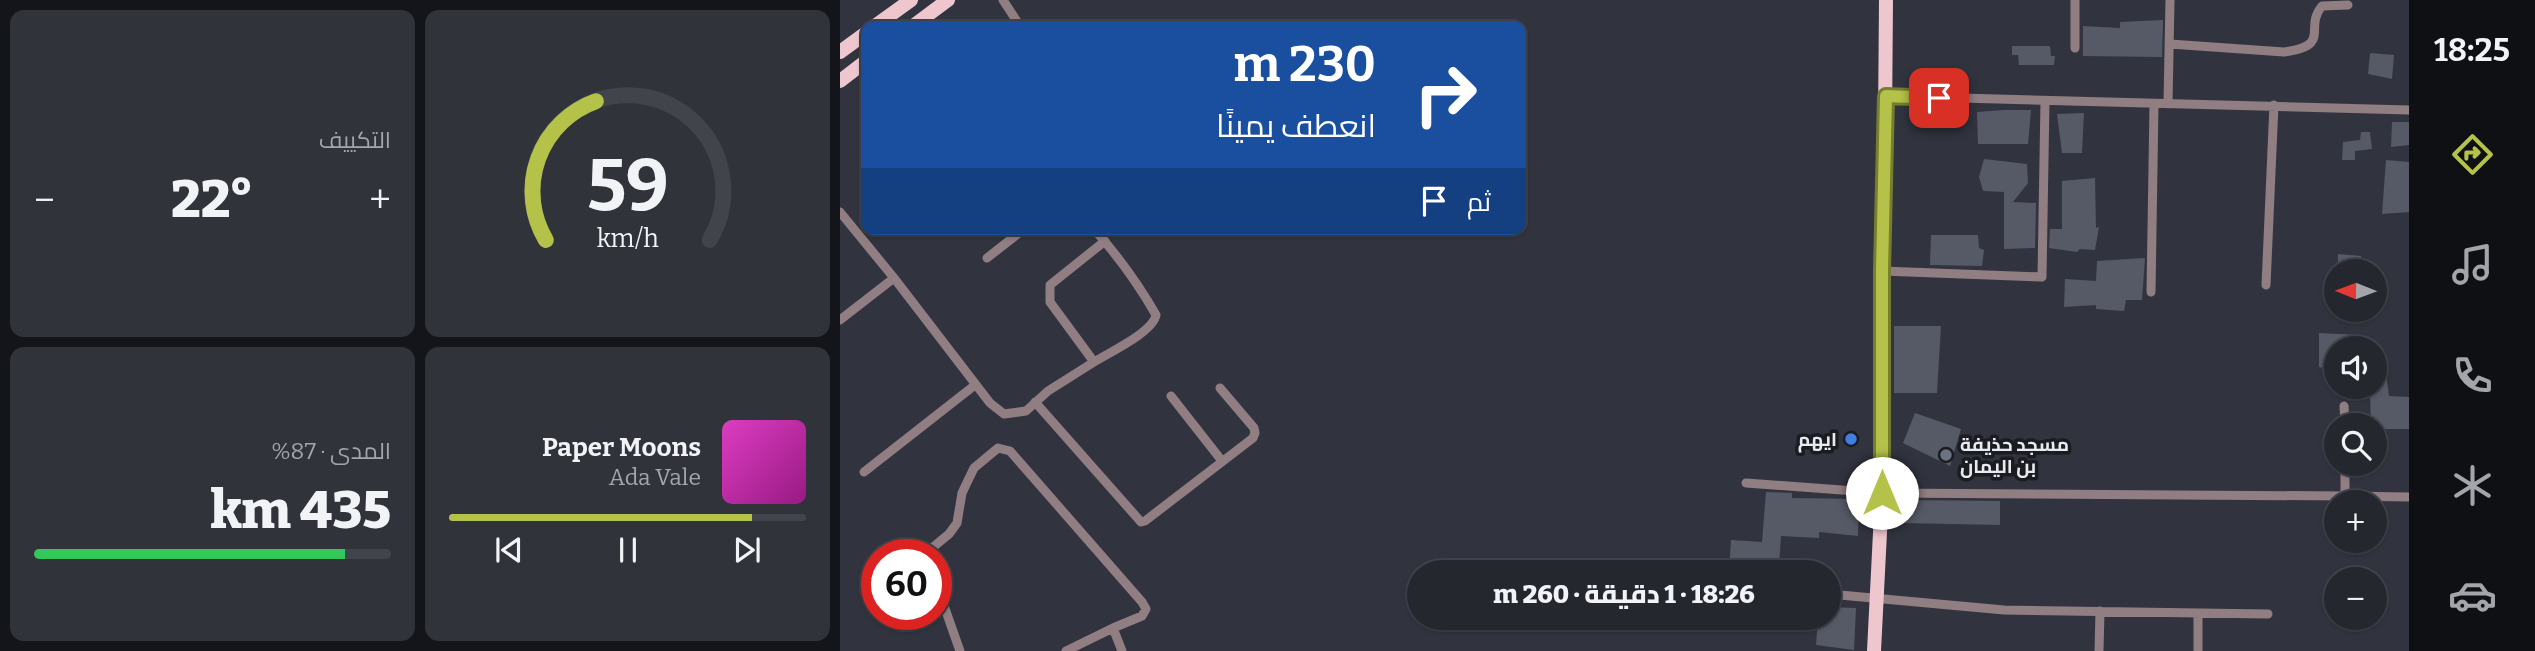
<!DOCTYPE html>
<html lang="ar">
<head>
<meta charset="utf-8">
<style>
  :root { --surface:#25272f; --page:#31333b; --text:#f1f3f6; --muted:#a3a5aa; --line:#42444b; --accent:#b5c249 }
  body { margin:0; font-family:Bitter,Cairo,serif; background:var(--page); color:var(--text); direction:rtl; height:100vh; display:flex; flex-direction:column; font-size:26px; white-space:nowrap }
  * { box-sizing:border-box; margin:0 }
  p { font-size:23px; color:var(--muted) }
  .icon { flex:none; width:38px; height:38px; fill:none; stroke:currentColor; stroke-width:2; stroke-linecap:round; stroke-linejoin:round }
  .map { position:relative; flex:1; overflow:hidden; direction:ltr }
  .details { display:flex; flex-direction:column; gap:10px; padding:10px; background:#14151a; width:840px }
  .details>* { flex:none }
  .guide { position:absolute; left:21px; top:21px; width:665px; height:214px; border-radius:14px; box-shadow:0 2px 5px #0004,0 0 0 2px var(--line); direction:rtl; background:#1a4fa0; color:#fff; overflow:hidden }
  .needle { width:46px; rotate:271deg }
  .controls { position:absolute; left:1484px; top:259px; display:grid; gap:14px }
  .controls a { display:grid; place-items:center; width:63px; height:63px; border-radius:50%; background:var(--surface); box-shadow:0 2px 5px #0004,0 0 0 2px var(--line); font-size:35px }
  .speed { position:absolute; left:21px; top:539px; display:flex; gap:14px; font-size:35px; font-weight:700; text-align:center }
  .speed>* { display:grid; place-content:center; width:91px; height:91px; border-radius:50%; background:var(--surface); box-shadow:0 2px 5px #0004,0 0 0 2px var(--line); line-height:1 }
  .speed .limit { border:10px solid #d22; background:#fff; color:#111 }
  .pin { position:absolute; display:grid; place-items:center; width:60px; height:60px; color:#fff; margin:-30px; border-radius:14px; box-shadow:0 4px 10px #0006 }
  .me { position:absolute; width:77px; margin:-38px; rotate:0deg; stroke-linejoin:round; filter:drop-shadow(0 0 5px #0008) }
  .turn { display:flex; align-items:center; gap:24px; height:147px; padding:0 35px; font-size:32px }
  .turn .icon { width:91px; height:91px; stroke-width:2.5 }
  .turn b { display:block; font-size:49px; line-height:60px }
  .then { display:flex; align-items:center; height:66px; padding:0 35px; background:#0003; gap:14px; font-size:26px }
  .big { font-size:52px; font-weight:800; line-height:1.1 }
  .details .widget { flex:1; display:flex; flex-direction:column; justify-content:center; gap:10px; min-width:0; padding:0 24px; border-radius:14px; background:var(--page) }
  .details .dial { align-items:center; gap:0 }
  .dial svg { height:182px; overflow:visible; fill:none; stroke:var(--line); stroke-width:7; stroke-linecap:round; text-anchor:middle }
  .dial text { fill:var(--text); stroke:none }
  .song { display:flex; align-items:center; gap:21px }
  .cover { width:84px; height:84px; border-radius:10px; background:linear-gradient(135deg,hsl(310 70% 55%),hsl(310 70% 35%)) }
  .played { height:7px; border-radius:4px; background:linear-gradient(90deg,var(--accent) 85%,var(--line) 85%) }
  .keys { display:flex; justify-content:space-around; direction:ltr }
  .heat { display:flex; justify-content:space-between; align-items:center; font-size:38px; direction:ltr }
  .charge { height:10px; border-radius:5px; background:linear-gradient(90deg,#34c759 87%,var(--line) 0) }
  .details .tiles { flex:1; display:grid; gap:10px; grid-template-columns:repeat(2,1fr) }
  .trip { position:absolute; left:567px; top:560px; width:434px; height:70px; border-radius:35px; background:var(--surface); box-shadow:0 2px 5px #0004,0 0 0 2px var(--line); font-weight:800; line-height:70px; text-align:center; direction:rtl }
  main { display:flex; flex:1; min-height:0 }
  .dock { display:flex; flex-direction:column; width:126px; justify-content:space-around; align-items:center; background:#0f1013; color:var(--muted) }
  .dock .icon { width:49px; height:49px }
  .dock .selected { color:var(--accent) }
  .dock b { font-size:32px; color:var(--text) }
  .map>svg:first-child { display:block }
  .building { fill:#565a66 }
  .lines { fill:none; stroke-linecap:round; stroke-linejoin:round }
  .street { stroke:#917e82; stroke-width:9 }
  .primary { stroke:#edc6ce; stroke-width:14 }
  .route-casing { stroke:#767e2f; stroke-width:18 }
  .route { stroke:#b5c249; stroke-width:12 }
  .shop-dot { fill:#3f7fe0; stroke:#1a1c21; stroke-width:2.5 }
  .worship-dot { fill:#6b7280; stroke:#1a1c21; stroke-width:2.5 }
  .labels { text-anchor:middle; stroke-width:7; stroke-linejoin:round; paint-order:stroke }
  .poi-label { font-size:19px; font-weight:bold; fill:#e7eaf1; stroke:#1a1c21; text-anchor:end }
</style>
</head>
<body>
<main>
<nav class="dock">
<b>18:25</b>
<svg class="icon selected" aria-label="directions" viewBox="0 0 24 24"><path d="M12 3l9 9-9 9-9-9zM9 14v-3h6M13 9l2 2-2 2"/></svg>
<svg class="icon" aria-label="music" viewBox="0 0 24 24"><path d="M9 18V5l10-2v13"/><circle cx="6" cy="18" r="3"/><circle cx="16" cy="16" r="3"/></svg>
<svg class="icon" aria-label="phone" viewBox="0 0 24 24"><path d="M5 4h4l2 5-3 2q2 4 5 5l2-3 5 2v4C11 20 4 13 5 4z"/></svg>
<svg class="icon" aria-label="climate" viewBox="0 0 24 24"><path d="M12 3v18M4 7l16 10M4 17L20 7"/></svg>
<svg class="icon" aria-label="car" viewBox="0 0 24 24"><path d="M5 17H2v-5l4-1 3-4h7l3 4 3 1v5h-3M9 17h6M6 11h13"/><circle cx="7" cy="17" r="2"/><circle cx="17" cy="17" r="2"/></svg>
</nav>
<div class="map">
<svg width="1569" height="651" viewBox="0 0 1569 651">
  <rect width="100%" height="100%" fill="#31343f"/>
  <path class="building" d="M1323,20L1322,57L1243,56V26L1280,28V22Z
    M1172,46H1210L1211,56H1215L1214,65H1179L1178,55H1172Z
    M1530,53L1554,55L1552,79L1528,74Z
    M1164,110H1191L1188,144H1138L1137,112Z
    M1244,113L1242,153H1222L1217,114Z
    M1552,122H1569V145L1551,147Z
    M1521,132H1530L1532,149L1515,151V160H1502L1503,142L1520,140Z
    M1144,159L1187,164L1188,183L1173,202L1196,203L1195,248L1164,249V192L1143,191L1139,177Z
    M1546,160L1569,162V212L1542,214Z
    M1255,178L1256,228L1259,227L1255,250L1240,249L1237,252L1209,248L1210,229H1222V181Z
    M1091,235H1138L1139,248L1144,250L1142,266L1090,265Z
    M1498,254L1521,256V271H1498Z
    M1305,258L1302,300H1286L1284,311L1256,309V305L1224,307L1225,279L1256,281L1257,261Z
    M1054,326H1101L1097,393H1054Z
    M1479,333L1520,335L1521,348H1496V371L1479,367Z
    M1535,352H1543L1549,396L1569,397V429H1535V425H1531L1530,395H1535Z
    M1075,413L1121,429L1110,466L1063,443Z
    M926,492L952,493V498L1019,499L1018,536L979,532V538L941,536L939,566L929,572L889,571L891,540L922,542Z
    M1062,500L1160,501V525L1061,523Z
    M989,607L1016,608L1014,650L976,645L978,618H989Z"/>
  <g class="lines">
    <path class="street" d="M163,0L180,26
      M1330,44L1444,52C1493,45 1463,29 1482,6L1508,5
      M1235,48V0
      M1046,96L1569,110
      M1328,104L1330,0
      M0,212L54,278L150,403L164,414L186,411L208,391L254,362
      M254,229C277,255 299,285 316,315C313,332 270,352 254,362L210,302V285L265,241
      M147,258L184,229
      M1042,271L1202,277L1205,101
      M1426,285L1434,105
      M1311,292L1314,104
      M0,320L54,278
      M331,396L382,461
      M195,402L301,522L305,521L413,438L415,433L414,428L380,388
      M1504,406L1505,425
      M24,472L135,385
      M906,483L1042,493L1505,496V464
      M1505,496L1569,497
      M91,555L92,548L109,534L117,523L122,493L134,468L158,448L170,451L302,602L306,609L302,616L273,628
      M96,583L120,651
      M989,594L1164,610L1428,614
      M226,651L273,628L282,651
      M1259,651L1260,611
      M1358,651V613"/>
    <path class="primary" d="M35,26L71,0
      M73,26L108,0
      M0,52L26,33
      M0,81L26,61
      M1034,651L1042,493L1046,0"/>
  </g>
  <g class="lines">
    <g class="route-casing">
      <path id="route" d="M1042,493V271L1046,96L1099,98"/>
    </g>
    <use href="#route" class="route"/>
  </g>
  <circle class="shop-dot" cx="1011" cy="439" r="7"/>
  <circle class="worship-dot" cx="1106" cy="455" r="7"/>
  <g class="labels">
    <g class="poi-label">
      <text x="997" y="446">ايهم</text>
      <text x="1120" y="451" text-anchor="start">مسجد حذيفة<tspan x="1120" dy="22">بن اليمان</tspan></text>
    </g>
  </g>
</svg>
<div class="controls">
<a><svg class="needle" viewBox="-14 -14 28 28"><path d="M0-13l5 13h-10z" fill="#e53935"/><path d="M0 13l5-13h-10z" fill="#a3a5aa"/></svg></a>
<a><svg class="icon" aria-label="sound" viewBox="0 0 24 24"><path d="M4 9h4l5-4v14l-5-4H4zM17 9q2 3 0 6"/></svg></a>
<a><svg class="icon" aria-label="search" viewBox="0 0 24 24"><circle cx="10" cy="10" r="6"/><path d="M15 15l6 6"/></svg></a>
<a>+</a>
<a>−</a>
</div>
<div class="speed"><div class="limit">60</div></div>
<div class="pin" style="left:1099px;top:98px;background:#d93025"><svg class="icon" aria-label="arrive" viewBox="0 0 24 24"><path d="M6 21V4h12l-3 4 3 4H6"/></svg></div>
<svg class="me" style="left:1042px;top:493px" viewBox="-20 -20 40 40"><circle r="19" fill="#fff"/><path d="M0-13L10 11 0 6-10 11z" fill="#b5c249"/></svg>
<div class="trip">18:26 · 1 دقيقة · 260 m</div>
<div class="guide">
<div class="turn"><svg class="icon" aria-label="right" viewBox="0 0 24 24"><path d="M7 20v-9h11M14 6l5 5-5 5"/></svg><div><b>230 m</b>انعطف يمينًا</div></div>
<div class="then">ثم<svg class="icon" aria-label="arrive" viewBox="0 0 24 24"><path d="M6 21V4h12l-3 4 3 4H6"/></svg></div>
</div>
</div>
<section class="details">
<div class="tiles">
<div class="widget dial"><svg viewBox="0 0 100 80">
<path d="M14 69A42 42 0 1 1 86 69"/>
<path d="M14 69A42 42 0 0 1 36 8" stroke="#b5c249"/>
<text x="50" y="56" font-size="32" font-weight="700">59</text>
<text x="50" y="72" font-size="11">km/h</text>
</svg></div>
<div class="widget"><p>التكييف</p>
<div class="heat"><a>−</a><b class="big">22°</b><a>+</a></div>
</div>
<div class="widget">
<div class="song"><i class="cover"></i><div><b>Paper Moons</b><p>Ada Vale</p></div></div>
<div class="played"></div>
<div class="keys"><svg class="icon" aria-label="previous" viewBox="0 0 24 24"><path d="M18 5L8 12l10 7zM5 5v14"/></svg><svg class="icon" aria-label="pause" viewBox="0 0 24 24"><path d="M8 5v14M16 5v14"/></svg><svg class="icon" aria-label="next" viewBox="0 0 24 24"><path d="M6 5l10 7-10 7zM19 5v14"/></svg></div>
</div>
<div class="widget"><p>المدى · 87%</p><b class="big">435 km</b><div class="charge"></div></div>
</div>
</section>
</main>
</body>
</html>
